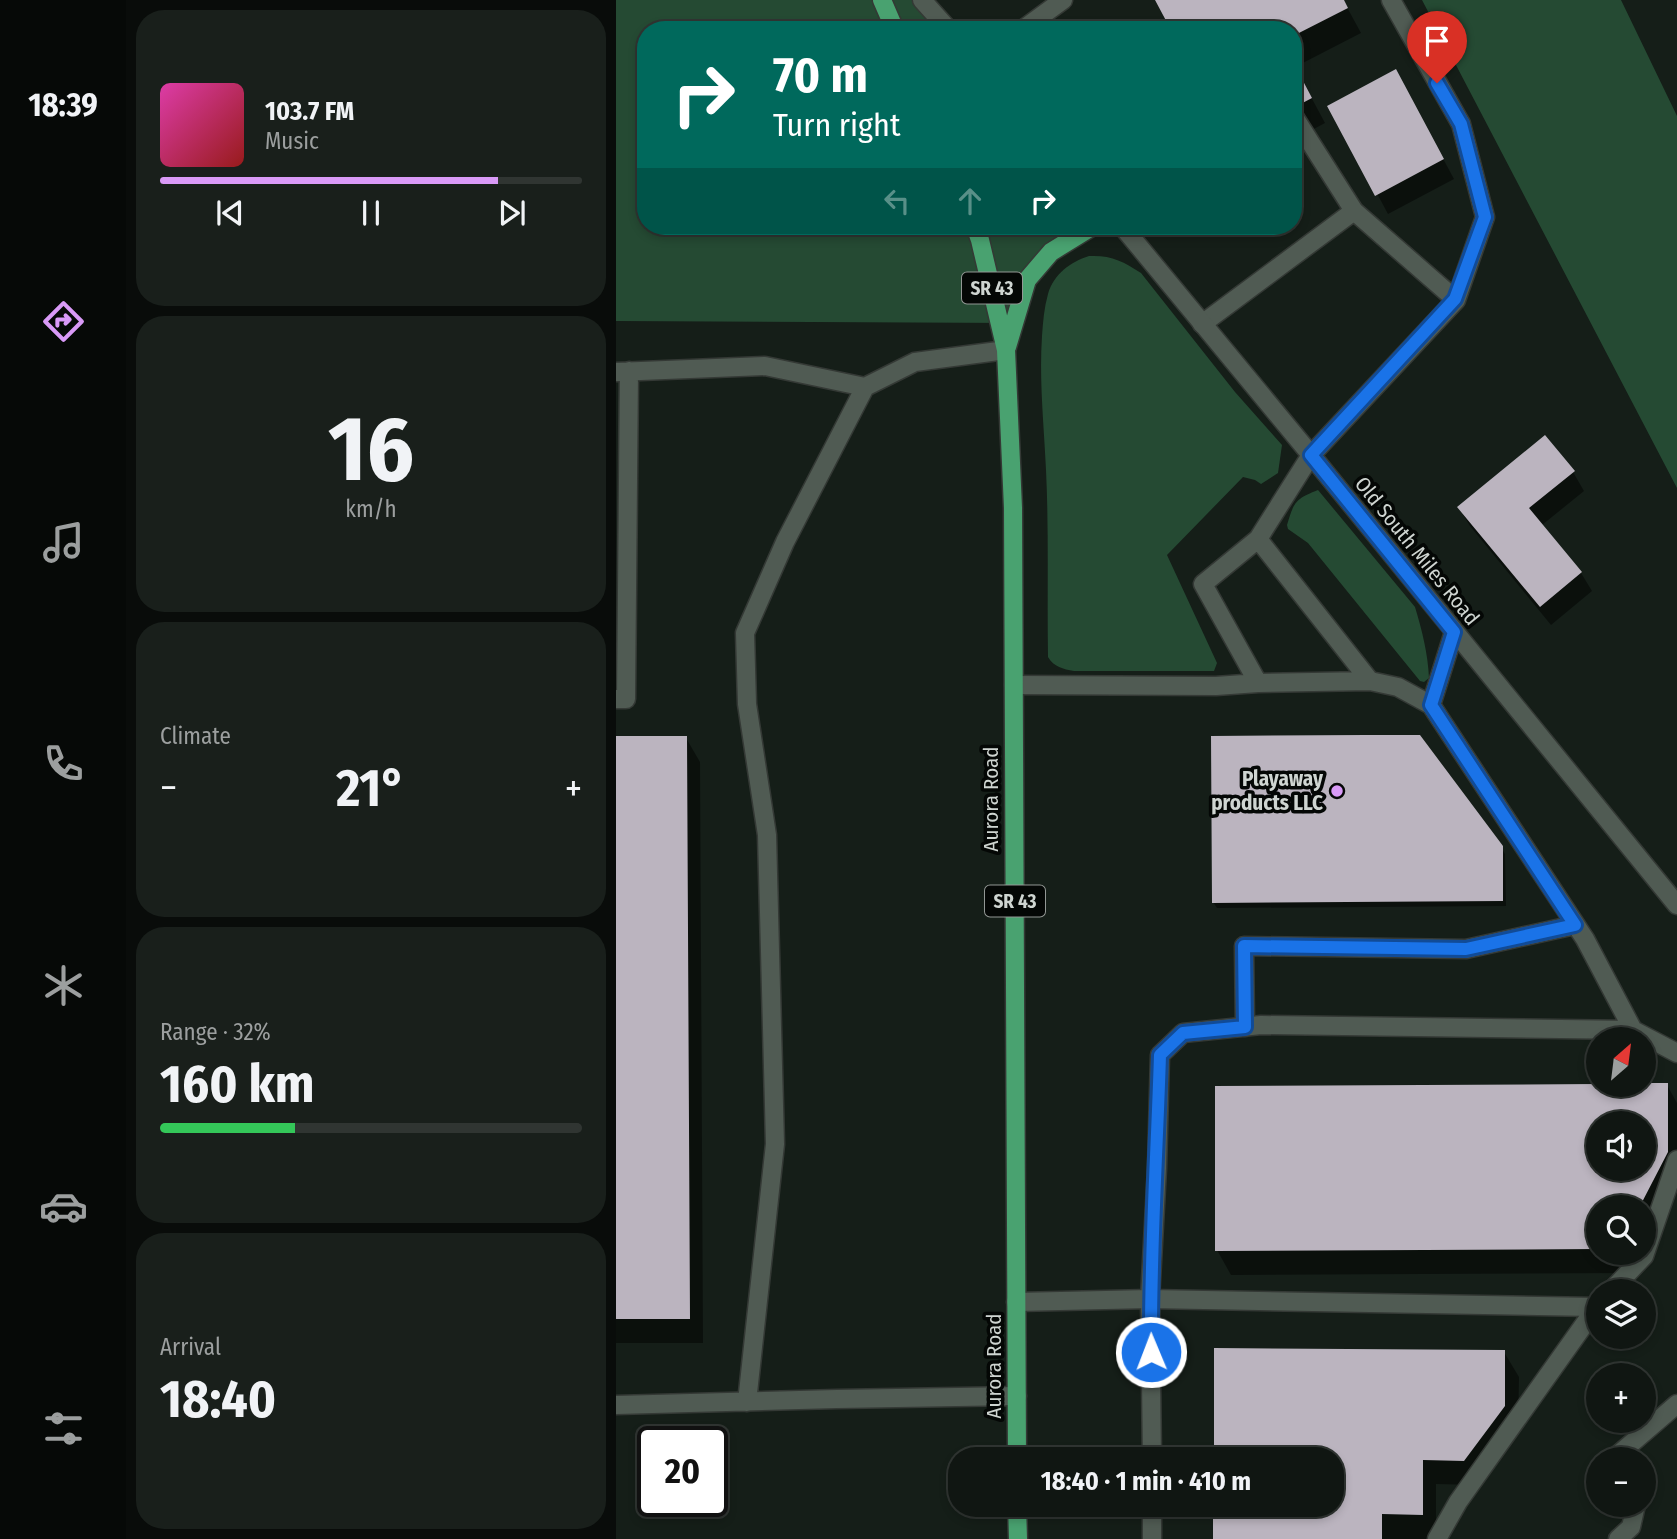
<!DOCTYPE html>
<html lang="en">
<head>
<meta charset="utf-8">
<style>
  :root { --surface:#101612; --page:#191f1b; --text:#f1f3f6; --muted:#9c9f9f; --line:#303532; --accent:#d99af7 }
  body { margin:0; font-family:"Fira Sans Condensed",sans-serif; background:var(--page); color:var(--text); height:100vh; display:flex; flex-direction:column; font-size:26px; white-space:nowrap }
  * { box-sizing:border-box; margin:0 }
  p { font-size:23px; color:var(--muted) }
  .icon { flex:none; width:38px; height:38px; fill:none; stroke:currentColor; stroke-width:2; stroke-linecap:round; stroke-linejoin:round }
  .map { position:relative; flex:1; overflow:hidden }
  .side { display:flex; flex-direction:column; gap:10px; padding:10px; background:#090c0a; width:490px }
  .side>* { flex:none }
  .hud { position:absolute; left:21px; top:21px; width:665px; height:214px; border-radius:28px; box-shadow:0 4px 10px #0003,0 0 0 2px var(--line); background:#00695c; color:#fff; overflow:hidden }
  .needle { width:46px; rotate:28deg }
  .controls { position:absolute; left:970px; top:1027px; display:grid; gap:14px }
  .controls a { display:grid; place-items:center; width:70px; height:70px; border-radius:50%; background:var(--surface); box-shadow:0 4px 10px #0003,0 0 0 2px var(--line); font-size:35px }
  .speed { position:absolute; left:21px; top:1426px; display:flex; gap:14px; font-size:35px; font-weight:700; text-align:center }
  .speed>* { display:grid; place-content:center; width:91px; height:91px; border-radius:50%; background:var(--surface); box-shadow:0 4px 10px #0003,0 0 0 2px var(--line); line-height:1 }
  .speed .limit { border:4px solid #111; border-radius:10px; background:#fff; color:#111 }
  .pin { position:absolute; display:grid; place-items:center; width:60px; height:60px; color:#fff; margin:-72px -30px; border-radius:50% 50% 50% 0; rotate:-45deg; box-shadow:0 0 7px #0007 }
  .pin .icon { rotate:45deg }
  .me { position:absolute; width:77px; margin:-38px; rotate:359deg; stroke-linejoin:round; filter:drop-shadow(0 0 5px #0008) }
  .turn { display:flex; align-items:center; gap:24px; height:147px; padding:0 21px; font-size:32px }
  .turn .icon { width:91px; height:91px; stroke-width:2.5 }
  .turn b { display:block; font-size:49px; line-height:60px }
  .lanes { display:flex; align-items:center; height:66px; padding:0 21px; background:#0003; justify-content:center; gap:35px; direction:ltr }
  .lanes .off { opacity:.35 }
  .big { font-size:52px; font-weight:700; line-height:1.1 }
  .side .widget { flex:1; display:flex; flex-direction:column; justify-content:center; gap:10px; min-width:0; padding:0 24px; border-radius:28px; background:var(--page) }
  .side .dial { align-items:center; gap:0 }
  .dial b { font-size:91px; line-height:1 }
  .song { display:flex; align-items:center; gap:21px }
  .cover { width:84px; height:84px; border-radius:10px; background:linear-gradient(135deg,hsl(320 70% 55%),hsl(0 70% 35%)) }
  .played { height:7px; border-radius:4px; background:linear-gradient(90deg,var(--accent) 80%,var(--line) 80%) }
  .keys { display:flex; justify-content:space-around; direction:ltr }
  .heat { display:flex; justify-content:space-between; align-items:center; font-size:38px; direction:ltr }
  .charge { height:10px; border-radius:5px; background:linear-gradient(90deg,#34c759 32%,var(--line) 0) }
  .trip { position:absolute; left:332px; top:1447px; width:396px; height:70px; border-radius:28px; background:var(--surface); box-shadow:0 4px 10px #0003,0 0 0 2px var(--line); font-weight:700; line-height:70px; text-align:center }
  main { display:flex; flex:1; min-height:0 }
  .menu { display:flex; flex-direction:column; width:126px; justify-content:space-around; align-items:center; background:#060907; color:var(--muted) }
  .menu .icon { width:49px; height:49px }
  .menu .current { color:var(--accent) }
  .menu b { font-size:32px; color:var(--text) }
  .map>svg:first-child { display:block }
  .green { fill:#254a33 }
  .shadow { fill:#0007; fill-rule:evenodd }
  .building { fill:#bbb4bf; fill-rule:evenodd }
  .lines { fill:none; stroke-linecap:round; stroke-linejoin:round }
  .service-casing { stroke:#343935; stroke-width:21 }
  .minor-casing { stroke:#343935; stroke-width:21 }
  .primary-casing { stroke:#343935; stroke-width:21 }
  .service { stroke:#505b53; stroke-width:18 }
  .minor { stroke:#505b53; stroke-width:18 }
  .primary { stroke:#49a270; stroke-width:18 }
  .route-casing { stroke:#114b97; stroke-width:18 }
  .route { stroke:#1a73e8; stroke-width:12 }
  .poi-dot { fill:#d99af7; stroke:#040705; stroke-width:2.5 }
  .labels { text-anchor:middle; stroke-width:7; stroke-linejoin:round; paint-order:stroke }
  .shield { fill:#040705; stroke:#929794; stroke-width:2 }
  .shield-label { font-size:19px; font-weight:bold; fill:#cfd5d1 }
  .street-label { font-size:21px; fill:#cfd5d1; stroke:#040705 }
  .poi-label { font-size:21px; font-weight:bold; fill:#cfd5d1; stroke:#040705; text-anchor:end }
</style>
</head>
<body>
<main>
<nav class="menu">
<b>18:39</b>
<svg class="icon current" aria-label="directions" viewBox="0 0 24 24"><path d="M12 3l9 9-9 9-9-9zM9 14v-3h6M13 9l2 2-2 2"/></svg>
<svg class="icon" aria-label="music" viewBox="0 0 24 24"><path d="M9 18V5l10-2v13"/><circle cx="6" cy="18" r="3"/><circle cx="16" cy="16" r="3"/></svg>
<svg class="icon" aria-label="phone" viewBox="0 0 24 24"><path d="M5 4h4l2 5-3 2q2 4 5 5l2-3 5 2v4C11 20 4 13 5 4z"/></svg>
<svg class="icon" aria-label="climate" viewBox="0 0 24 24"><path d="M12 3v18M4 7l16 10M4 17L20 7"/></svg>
<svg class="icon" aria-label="car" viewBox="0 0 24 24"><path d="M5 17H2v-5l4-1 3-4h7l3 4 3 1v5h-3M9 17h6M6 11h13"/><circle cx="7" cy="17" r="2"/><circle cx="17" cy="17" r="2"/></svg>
<svg class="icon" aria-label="filters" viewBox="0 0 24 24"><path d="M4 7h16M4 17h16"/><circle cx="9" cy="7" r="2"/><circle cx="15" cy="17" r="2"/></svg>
</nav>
<section class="side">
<div class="widget">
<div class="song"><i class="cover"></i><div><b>103.7 FM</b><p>Music</p></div></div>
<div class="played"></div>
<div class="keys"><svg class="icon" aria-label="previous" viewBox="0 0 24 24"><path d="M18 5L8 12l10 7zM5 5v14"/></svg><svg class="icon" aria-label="pause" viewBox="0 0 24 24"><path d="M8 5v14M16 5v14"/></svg><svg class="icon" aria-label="next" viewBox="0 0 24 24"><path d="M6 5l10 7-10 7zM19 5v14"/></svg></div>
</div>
<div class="widget dial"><b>16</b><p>km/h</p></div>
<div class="widget"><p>Climate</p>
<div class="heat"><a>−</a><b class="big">21°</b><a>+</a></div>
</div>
<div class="widget"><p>Range · 32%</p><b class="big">160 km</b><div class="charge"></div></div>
<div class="widget"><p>Arrival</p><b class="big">18:40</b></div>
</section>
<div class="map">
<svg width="1061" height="1539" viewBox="0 0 1061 1539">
  <rect width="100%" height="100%" fill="#151e18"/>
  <path class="green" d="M0,0H306L333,30H30V226H477L435,252L398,323L0,321Z
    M806,0H1005L1061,116V488Z
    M473,256C495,255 507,261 525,273L619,392L666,445L662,473L645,484L639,480L627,477L551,555L601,663L598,671H458C447,669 438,667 432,657C431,595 433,532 430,470C428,425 423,381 426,336C427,322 428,308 432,294C438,274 454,262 473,256Z
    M702,490L799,607C806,630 812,654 813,678L808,682L804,681L692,543L672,529L671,525C678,502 679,499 702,490Z"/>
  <path class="shadow" d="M541,0H727L745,33L679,67L709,123L677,140V30Z
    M790,90L838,179L772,214L714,106Z
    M957,472L968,491L926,525L965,573L976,591L935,625L854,526L843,508Z
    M0,738H70L84,762L87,1343H0Z
    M885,847L889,854L890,906L601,908L597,902Z
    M1051,1085L1061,1103V1185L1027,1249V1208H982V1253H1025L1015,1273L615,1275L601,1250ZM982,1124H1027V1169H982Z
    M888,1352L903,1377L902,1431L862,1485L820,1484V1539H599V1505H716V1460Z"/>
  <path class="building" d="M539,0H728L732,8L677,36V30H555Z
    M677,62L696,98L677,108Z
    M780,69L828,159L759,196L711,106Z
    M929,435L959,471L913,508L966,572L924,607L841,507Z
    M751,735H804L887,846V901L596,903L595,736Z
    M0,736H71L74,1319H0Z
    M1027,1083H1052V1152L1023,1208H982V1249L599,1251V1086L982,1084V1085H1027ZM982,1124H1027V1169H982Z
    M598,1348L889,1350V1406L848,1461L807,1460V1515L766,1514V1539H597V1505H716V1460H598Z"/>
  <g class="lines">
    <g class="service-casing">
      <path id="service" d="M406,30L447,0
        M738,211L840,300
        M586,324L738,211L677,115
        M0,372L149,366L249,387
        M642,539L754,681
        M838,632L815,705L969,939L1017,1030
        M642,683L587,584L642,539L695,455L840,300L869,217L845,124L775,0
        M398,685L600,686L642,683L754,681L782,687L815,705
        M0,699H10L13,371
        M629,1027L628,946L850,949L959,925
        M994,1292L1028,1256L1061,1160
        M400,1302L534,1299L979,1307
        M131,1402L159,1144L151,835L131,704L129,633L169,542L249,387L299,362L390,350
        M0,1405L221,1399L401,1396
        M536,1460L534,1299L541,1168L544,1055L567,1033L645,1025L1017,1030L1061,1053
        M996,1460L1061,1404
        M536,1539V1505
        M821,1539L842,1502L982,1305
        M1002,1539L1015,1527L1020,1505"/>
    </g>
    <g class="minor-casing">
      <path id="minor" d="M306,0L333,30
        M506,226L695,455L1061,905"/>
    </g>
    <g class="primary-casing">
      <path id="primary" d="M266,0L279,30
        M359,226L364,240L390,350L397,508L401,1460
        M391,347L411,280L435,252L477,226
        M401,1505L402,1539"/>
    </g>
    <use href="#service" class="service"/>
    <use href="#minor" class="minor"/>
    <use href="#primary" class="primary"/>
  </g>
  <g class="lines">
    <g class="route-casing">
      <path id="route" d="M535,1352C534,1253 541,1154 544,1055L567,1033L629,1027L628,946L850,949L959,925L815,705L838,632L695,455L839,299L869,217L845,124L821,83"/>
    </g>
    <use href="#route" class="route"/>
  </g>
  <circle class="poi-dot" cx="721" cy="791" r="7"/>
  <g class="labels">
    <g class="shield">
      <rect x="346" y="272.5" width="60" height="31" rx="5"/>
      <rect x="369" y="885.5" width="60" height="31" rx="5"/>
    </g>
    <g class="shield-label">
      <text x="376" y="295">SR 43</text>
      <text x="399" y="908">SR 43</text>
    </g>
    <g class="street-label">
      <text transform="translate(801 551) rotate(51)" y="7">Old South Miles Road</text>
      <text transform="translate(375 799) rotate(-90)" y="7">Aurora Road</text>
      <text transform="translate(378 1366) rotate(-90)" y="7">Aurora Road</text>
    </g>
    <g class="poi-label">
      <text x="707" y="786">Playaway<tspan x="707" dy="24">products LLC</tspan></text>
    </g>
  </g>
</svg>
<div class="controls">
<a><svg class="needle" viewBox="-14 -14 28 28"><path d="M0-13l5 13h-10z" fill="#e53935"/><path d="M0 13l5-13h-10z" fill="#9c9f9f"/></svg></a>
<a><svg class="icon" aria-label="sound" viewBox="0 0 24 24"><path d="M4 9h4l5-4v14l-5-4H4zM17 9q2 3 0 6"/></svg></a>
<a><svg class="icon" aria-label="search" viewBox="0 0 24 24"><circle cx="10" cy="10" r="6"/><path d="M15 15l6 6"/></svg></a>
<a><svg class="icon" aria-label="layers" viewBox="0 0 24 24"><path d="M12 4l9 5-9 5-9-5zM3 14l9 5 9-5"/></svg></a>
<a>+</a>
<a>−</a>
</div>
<div class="speed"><div class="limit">20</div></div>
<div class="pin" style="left:821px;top:83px;background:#d93025"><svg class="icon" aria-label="arrive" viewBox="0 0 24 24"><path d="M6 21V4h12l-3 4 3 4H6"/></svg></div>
<svg class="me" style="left:535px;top:1352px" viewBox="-20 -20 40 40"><circle r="17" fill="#1a73e8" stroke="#fff" stroke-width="3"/><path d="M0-11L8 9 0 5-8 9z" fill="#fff"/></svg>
<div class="trip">18:40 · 1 min · 410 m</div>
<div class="hud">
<div class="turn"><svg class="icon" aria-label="right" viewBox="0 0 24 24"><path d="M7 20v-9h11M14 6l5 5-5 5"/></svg><div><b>70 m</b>Turn right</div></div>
<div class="lanes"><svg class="icon off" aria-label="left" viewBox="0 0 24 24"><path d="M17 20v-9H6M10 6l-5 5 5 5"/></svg><svg class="icon off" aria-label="ahead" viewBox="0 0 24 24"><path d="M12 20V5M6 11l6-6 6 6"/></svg><svg class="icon" aria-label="right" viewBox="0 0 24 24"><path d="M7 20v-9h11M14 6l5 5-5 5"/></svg></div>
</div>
</div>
</main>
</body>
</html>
